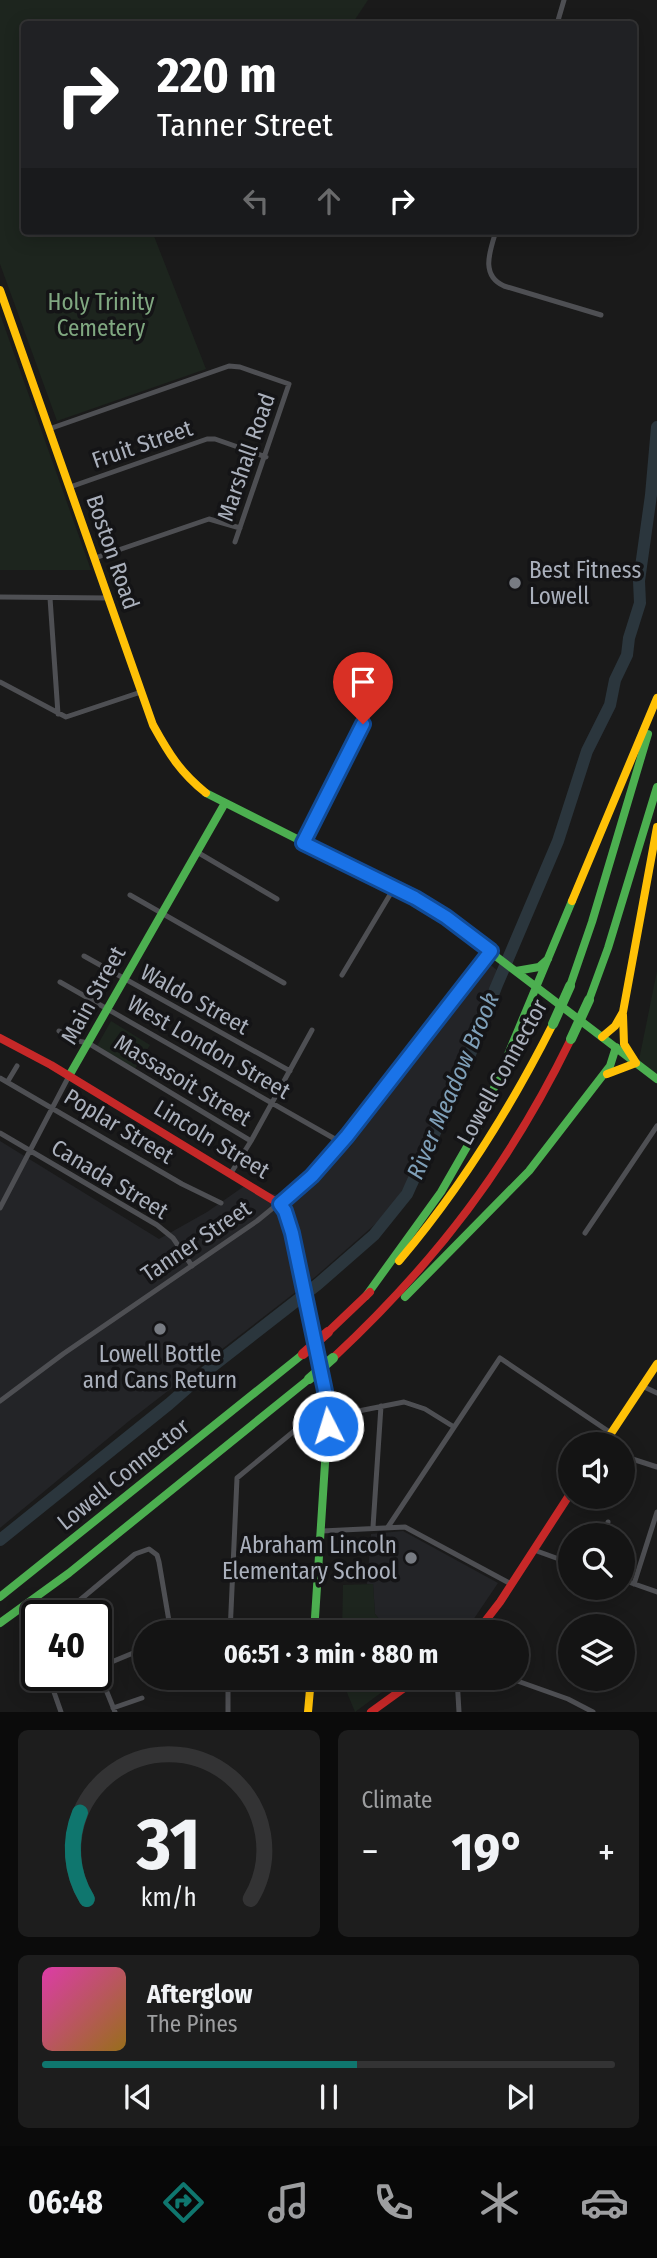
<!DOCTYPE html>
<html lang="en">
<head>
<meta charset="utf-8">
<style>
  :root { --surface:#141414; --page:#1d1d1d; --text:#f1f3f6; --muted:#9d9ea0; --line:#333334; --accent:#0f766e }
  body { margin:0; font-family:"Fira Sans Condensed",sans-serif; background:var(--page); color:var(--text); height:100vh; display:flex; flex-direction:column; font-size:26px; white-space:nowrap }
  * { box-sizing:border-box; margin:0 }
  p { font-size:23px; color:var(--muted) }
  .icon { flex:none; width:38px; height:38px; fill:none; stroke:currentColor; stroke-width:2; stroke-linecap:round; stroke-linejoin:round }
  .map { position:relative; height:1712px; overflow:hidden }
  .panel { display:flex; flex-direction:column; gap:18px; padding:18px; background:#0b0b0b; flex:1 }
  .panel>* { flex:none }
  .banner { position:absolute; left:21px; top:21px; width:616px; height:214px; border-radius:7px; box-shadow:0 4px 18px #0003,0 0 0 2px var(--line); background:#202124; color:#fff; overflow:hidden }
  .fabs { position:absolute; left:558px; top:1432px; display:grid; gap:14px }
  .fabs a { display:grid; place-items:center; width:77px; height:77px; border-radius:50%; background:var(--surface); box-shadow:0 4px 18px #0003,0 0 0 2px var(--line); font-size:35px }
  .speed { position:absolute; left:21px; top:1600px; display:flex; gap:14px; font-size:35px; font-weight:700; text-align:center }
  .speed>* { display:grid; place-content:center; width:91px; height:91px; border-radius:50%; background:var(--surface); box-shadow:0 4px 18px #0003,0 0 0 2px var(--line); line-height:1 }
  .speed .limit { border:4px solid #111; border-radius:10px; background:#fff; color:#111 }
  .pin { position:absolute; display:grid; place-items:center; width:60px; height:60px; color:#fff; margin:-72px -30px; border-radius:50% 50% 50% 0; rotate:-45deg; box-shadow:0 0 7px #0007 }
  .pin .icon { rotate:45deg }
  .me { position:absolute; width:77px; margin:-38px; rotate:355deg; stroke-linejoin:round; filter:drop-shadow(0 0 5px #0008) }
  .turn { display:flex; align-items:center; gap:24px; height:147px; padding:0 21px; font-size:32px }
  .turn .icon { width:91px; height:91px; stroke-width:2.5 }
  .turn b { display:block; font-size:49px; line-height:60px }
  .lanes { display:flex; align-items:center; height:66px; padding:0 21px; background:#0003; justify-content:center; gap:35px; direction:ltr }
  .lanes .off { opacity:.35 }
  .big { font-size:52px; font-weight:700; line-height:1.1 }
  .panel .widget { flex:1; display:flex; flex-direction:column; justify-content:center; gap:10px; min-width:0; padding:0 24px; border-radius:10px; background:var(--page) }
  .panel .dial { align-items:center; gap:0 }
  .dial svg { height:182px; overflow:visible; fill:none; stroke:var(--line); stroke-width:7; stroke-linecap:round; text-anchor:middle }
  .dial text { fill:var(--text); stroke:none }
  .song { display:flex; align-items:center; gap:21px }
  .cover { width:84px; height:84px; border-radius:10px; background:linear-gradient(135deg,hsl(320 70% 55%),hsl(40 70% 35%)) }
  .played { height:7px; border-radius:4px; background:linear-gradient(90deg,var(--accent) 55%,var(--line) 55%) }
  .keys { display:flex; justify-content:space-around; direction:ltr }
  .heat { display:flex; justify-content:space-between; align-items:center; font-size:38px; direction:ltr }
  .panel .tiles { flex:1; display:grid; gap:18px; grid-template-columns:1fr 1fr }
  .widget:last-child { grid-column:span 2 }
  .trip { position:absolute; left:133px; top:1620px; width:396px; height:70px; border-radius:35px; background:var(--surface); box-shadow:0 4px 18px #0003,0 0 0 2px var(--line); font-weight:700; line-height:70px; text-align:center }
  .menu { display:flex; height:112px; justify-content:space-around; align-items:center; background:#080808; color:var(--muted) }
  .menu .icon { width:49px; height:49px }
  .menu .active { color:var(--accent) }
  .menu b { font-size:32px; color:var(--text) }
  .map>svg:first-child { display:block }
  .built { fill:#232427 }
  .green { fill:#1d251e }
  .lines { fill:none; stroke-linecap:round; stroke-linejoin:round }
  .river { stroke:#2b363d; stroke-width:12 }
  .street { stroke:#4e4f53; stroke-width:5 }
  .fast { stroke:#4caf50; stroke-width:8 }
  .slow { stroke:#ffc107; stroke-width:8 }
  .jam { stroke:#c62828; stroke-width:8 }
  .fast-bridge { stroke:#4caf50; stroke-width:10 }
  .jam-bridge { stroke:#c62828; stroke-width:10 }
  .route-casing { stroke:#114b97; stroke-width:18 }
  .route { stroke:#1a73e8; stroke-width:12 }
  .poi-dot { fill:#787c83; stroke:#141416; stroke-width:2.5 }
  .labels { text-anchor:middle; stroke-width:7; stroke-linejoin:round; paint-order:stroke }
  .park-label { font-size:23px; fill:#80a881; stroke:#141416 }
  .street-label { font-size:23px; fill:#aab0bc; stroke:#141416 }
  .poi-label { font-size:23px; fill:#aab0bc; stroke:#141416; text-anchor:start }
  .water-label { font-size:24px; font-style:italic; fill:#7fa0b9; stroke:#141416 }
</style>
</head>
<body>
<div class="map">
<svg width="657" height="1712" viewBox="0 0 657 1712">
  <rect width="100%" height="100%" fill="#1a1a1a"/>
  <path class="built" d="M487,962L498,971L414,1171L389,1212L315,1277L129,1421L0,1528V1141L159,1239L207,1212L243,1187L278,1195L350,1147Z
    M403,1531L498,1583L469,1626L461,1633H390L375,1614L373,1584H367L371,1534Z"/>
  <path class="green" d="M0,0H368L352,24H24V231H152L206,369L57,421L0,264Z
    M0,314L91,570H0Z
    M657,971V1079L636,1063L639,1060Z
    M111,1021L150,1045L135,1069L97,1046Z
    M373,1584L375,1614L390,1633H342L343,1585Z
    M341,1678H401L355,1712Z"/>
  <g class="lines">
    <path class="river" d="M0,1540L169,1404L209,1369L318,1284L374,1235L407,1194L467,1062L496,987L558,841L587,751L610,705L615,680L627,655L629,638L640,603L639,581L651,495L657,427"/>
    <path class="street" d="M557,24L564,0
      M496,231C490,251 480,275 504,286L601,315
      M49,429L229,366L240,367L289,384L235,542
      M70,487L207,439H215L266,457
      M95,558L209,519L240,528
      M0,597L109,598
      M50,598L58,714
      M0,682L66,717L141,692
      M303,843L373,703
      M197,852L277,899
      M130,895L284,983
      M84,956L290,1071
      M342,975L394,888
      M60,982L342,1143
      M59,1031L78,1041L88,1043L251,1141
      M0,1078L182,1184L221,1203
      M8,1081L17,1066
      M0,1133L157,1225L173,1238L192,1266
      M231,1173L251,1141L312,1030
      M0,1208L69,1076
      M585,1233L657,1126
      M642,1386L657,1393
      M0,1401L63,1354L257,1221L312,1176L347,1136L491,951
      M328,1417L404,1402L425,1409L454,1427
      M623,1456L657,1467
      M373,1527L381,1406
      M388,1527L500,1358L611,1433
      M322,1531L405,1527L511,1584
      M604,1535L608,1522
      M534,1550L570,1563
      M623,1580L657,1592
      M634,1584L657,1512
      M62,1615L135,1554L149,1549L157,1555L159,1562L170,1627L178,1629L230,1632
      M230,1633L237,1478L327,1404
      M37,1636V1641
      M96,1665L115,1712
      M97,1668L138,1651
      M48,1675L61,1712
      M457,1678L459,1712
      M509,1678L568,1699L593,1712
      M113,1708L142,1698
      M228,1712V1678"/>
    <path class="fast" d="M206,793L430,906L657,1079
      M516,971L539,967L548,959
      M570,986L592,922L648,734
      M589,1000L608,948L657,787
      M69,1076L225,803
      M366,1296L441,1192L476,1131L572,901
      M405,1297L529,1171L610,1066L616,1047
      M310,1320L325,1391L328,1417L314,1633
      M0,1597L303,1354
      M0,1623L69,1573L309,1379"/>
    <path class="slow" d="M0,290L153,725C169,754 180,772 206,793
      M572,901L657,698
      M602,1037L615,1026L623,1012L657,827
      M607,1074L636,1063L624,1044L623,1015
      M399,1261C461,1188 510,1109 553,1024
      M604,1444L657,1364
      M308,1712L311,1678"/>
    <path class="jam" d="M0,1038L51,1065L273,1200C299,1226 303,1284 310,1320
      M328,1332L370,1292
      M333,1358C436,1262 509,1166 571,1039
      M476,1633L500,1602L570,1494
      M371,1712L418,1678"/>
    <path class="fast-bridge" d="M553,1024L570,986
      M571,1039L589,1000
      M309,1379L333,1358"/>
    <path class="jam-bridge" d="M303,1354L328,1332"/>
  </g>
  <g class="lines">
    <g class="route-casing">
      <path id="route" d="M328,1426L325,1391L292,1233L285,1211L280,1204L312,1176L347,1136L491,951L446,917L415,898L303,843L363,724"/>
    </g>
    <use href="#route" class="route"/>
  </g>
  <g class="poi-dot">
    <circle cx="515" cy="583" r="7"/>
    <circle cx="160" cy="1329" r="7"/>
    <circle cx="411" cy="1558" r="7"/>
  </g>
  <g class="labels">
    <g class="park-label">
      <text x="101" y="310">Holy Trinity<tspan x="101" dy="26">Cemetery</tspan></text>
    </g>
    <g class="street-label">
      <text transform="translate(142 444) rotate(-19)" y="8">Fruit Street</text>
      <text transform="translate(246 457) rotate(-71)" y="8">Marshall Road</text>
      <text transform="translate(113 552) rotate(71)" y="8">Boston Road</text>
      <text transform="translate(93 995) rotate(-61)" y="8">Main Street</text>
      <text transform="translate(195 999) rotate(29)" y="8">Waldo Street</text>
      <text transform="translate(209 1047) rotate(30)" y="8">West London Street</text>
      <text transform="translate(502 1072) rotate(-61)" y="8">Lowell Connector</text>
      <text transform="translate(183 1080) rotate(31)" y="8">Massasoit Street</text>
      <text transform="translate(119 1126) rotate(31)" y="8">Poplar Street</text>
      <text transform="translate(212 1139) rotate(31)" y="8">Lincoln Street</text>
      <text transform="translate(110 1179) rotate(31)" y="8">Canada Street</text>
      <text transform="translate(196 1241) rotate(-34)" y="8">Tanner Street</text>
      <text transform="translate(123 1474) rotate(-39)" y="8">Lowell Connector</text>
    </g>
    <g class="poi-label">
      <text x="529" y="578">Best Fitness<tspan x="529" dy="26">Lowell</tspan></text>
      <text x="160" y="1362" text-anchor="middle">Lowell Bottle<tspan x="160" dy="26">and Cans Return</tspan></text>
      <text x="397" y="1553" text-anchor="end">Abraham Lincoln<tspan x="397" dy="26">Elementary School</tspan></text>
    </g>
    <g class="water-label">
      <text transform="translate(453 1086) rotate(-67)" y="8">River Meadow Brook</text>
    </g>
  </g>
</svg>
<div class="fabs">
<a><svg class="icon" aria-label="sound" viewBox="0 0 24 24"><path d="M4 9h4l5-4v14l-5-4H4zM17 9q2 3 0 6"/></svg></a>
<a><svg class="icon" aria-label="search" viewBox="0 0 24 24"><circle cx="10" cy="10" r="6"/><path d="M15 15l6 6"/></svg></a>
<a><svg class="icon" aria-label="layers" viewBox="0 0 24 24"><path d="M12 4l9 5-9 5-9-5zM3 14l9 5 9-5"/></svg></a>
</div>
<div class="speed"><div class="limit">40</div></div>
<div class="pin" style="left:363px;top:724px;background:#d93025"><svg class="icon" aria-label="arrive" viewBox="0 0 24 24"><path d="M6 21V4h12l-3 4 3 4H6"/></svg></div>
<svg class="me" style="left:328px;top:1426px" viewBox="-20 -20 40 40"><circle r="17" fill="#1a73e8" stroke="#fff" stroke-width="3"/><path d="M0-11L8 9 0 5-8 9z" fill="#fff"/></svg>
<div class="trip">06:51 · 3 min · 880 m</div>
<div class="banner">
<div class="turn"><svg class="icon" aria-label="right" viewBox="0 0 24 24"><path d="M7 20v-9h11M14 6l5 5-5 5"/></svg><div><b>220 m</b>Tanner Street</div></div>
<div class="lanes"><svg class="icon off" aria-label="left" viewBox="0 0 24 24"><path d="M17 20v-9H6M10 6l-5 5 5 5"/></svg><svg class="icon off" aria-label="ahead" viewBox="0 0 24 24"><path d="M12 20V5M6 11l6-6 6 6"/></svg><svg class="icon" aria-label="right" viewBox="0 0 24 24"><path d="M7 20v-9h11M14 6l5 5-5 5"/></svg></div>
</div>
</div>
<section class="panel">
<div class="tiles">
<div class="widget dial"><svg viewBox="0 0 100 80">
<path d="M14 69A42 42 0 1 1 86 69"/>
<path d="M14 69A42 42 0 0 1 11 31" stroke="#0f766e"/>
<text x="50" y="56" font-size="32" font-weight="700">31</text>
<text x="50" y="72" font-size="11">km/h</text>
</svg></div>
<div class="widget"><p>Climate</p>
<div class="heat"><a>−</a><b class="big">19°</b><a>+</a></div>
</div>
<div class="widget">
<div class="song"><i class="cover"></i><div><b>Afterglow</b><p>The Pines</p></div></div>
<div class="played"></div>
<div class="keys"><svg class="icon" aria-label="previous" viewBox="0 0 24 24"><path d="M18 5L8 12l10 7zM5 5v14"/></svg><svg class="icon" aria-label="pause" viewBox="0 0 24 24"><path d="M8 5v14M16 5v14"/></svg><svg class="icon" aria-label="next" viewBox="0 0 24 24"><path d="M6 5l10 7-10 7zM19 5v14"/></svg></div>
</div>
</div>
</section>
<nav class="menu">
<b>06:48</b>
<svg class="icon active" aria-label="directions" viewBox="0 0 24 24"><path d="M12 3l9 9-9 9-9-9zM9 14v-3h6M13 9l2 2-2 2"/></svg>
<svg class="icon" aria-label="music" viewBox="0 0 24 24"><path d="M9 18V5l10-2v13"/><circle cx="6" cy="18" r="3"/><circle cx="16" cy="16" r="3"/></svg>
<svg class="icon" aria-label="phone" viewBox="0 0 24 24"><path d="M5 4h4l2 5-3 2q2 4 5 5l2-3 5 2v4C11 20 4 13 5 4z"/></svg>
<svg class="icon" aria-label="climate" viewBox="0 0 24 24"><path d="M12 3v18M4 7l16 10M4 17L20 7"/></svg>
<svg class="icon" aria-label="car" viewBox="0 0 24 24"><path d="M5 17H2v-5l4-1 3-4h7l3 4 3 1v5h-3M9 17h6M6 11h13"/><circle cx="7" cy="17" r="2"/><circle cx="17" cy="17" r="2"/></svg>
</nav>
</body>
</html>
